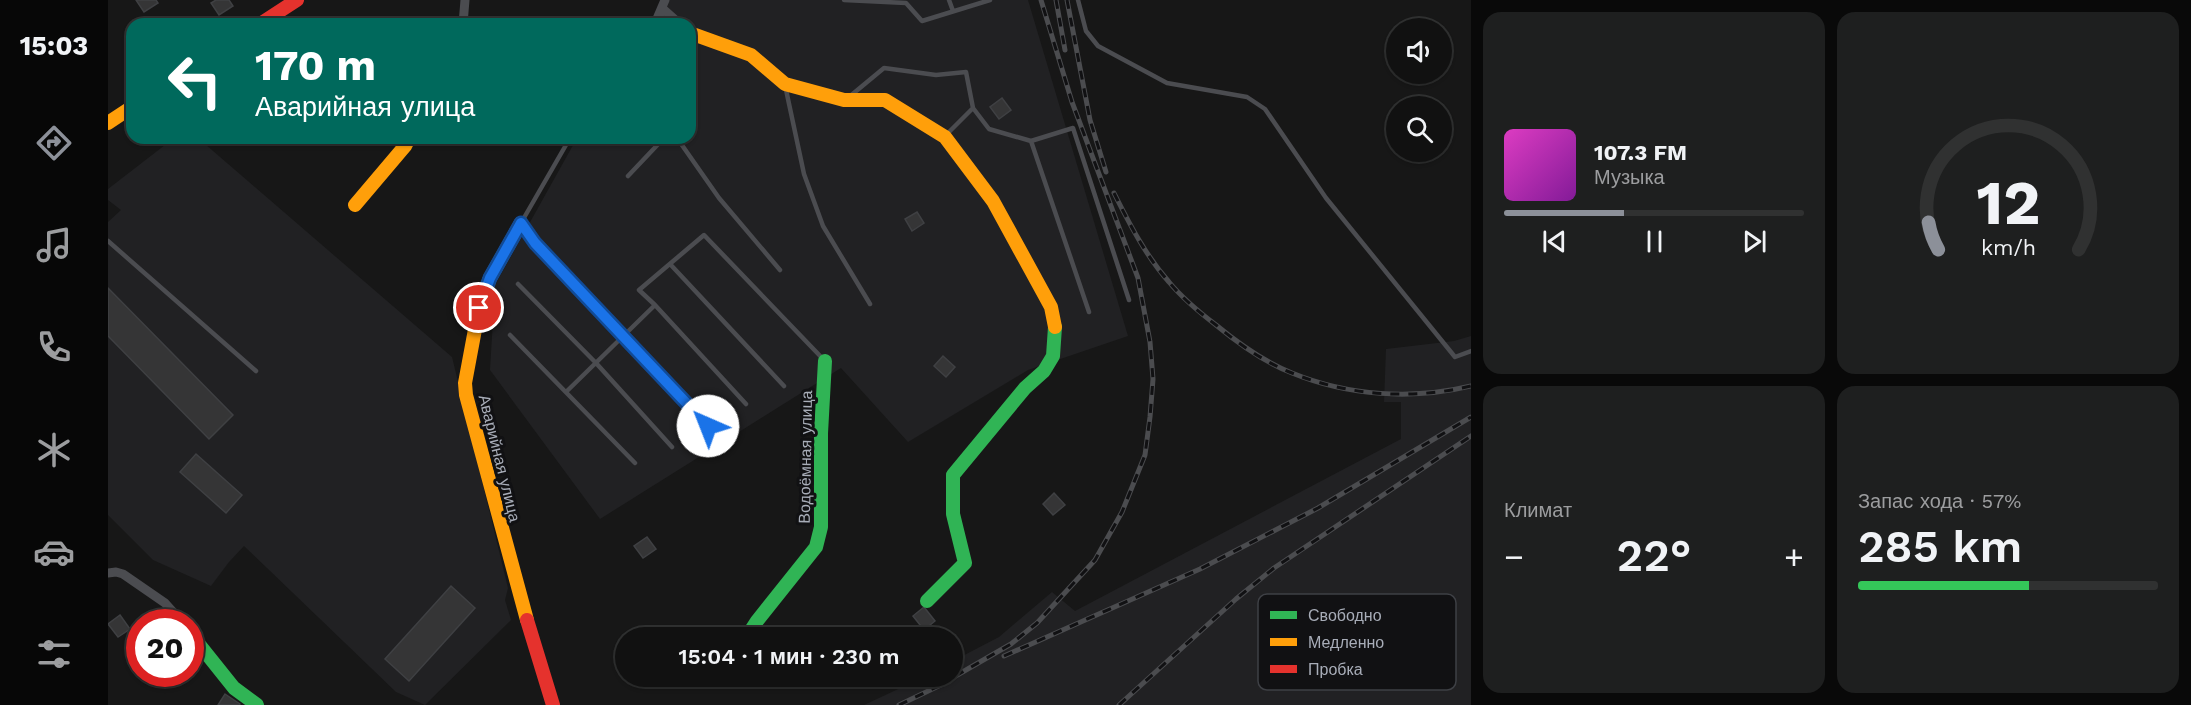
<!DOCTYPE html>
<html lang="ru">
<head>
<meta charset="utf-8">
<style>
  :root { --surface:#111; --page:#1e1f1f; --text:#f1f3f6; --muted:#9c9d9f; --line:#303131; --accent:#8c9099 }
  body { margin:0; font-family:"Work Sans",sans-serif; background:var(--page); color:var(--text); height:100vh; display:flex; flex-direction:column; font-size:22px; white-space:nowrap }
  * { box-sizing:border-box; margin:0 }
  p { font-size:20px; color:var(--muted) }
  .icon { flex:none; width:33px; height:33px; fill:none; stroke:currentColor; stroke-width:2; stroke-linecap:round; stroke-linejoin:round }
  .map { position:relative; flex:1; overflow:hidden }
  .side { display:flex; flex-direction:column; gap:12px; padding:12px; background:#090909; width:720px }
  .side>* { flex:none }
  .top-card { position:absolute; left:18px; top:18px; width:570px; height:126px; border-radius:18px; box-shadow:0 2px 4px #0004,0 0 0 2px var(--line); background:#00695c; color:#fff; overflow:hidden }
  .tools { position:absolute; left:1278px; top:18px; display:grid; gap:12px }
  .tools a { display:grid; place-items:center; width:66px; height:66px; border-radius:50%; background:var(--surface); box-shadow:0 2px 4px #0004,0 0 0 2px var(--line); font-size:30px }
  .speed { position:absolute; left:18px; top:609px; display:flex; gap:12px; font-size:30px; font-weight:700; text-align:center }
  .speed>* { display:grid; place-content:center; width:78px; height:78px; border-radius:50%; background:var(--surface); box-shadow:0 2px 4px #0004,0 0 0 2px var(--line); line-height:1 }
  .speed .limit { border:9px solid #d22; background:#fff; color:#111 }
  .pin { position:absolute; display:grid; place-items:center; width:51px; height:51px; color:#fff; margin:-26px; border:3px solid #fff; border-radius:50%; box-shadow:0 2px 6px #0007 }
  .me { position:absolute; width:66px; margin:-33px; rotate:316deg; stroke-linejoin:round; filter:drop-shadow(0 0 4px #0008) }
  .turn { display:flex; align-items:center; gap:21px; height:126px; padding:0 30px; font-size:27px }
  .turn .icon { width:78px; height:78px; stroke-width:2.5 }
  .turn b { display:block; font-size:42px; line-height:51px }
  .big { font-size:45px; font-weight:600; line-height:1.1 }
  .side .tile { flex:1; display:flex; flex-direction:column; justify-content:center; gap:9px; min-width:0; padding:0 21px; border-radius:18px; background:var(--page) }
  .side .dial { align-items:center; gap:0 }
  .dial svg { height:156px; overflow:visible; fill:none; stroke:var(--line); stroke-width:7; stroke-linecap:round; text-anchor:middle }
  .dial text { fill:var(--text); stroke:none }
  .song { display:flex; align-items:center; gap:18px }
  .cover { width:72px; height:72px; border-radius:9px; background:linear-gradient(135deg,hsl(310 70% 55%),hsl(290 70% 35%)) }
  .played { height:6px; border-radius:3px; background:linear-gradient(90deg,var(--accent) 40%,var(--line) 40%) }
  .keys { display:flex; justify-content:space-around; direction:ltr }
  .heat { display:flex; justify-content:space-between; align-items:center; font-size:33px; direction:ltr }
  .charge { height:9px; border-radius:4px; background:linear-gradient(90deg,#34c759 57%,var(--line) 0) }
  .side .tiles { flex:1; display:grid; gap:12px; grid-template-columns:repeat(2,1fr) }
  .trip { position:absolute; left:507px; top:627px; width:348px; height:60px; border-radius:30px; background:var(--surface); box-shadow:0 2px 4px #0004,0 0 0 2px var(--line); font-weight:600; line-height:60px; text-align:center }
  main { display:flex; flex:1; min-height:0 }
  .menu { display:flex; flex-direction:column; width:108px; justify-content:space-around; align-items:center; background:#070707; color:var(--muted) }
  .menu .icon { width:42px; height:42px }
  .menu .selected { color:var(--accent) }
  .menu b { font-size:27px; color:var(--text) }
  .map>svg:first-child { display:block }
  .built { fill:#212123 }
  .building { fill:#353536; stroke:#3f4043; stroke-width:1.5 }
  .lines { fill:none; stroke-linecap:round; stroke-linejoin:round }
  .lane { stroke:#4b4c50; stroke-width:4.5 }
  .street { stroke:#4b4c50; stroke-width:9 }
  .fast { stroke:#30b455; stroke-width:14 }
  .slow { stroke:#ff9f0a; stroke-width:14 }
  .jam { stroke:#e5322d; stroke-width:14 }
  .rail-casing { stroke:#4b4c4f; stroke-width:5 }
  .rail { stroke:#111113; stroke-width:3; stroke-dasharray:9; stroke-linecap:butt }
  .route-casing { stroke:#114b97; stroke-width:15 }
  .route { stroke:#1a73e8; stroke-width:10 }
  .labels { text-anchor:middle; stroke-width:6; stroke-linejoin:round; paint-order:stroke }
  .street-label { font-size:16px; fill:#a8adb8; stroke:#111113 }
  .key { fill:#111113; stroke:#3e4045; stroke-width:1.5 }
  .key-label { font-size:16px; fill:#a8adb8 }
</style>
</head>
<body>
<main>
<nav class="menu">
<b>15:03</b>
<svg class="icon selected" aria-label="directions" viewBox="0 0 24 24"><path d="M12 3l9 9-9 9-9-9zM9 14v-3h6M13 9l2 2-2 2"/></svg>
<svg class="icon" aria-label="music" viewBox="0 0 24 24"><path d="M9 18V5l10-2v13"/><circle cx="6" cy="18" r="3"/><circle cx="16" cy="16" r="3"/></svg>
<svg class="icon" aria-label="phone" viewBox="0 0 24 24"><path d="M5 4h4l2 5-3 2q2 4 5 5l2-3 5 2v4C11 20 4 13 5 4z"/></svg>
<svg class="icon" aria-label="climate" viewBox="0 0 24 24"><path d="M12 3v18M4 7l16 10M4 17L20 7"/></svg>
<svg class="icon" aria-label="car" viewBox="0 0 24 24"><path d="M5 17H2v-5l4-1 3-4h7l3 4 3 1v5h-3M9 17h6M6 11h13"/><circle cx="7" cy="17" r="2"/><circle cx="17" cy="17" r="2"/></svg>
<svg class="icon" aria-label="filters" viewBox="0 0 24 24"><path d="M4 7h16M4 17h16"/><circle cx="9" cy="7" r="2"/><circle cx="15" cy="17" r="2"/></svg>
</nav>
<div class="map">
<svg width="1363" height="705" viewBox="0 0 1363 705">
  <rect width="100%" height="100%" fill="#171717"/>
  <path class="built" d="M558,0H920L1020,336L920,370L800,442L733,368L492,519L382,370L387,285L469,138H582V24H543Z
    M66,138H90L344,357L400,588L397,600L403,620L317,705L288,692L136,546L121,562L103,586L45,560L0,515V222L13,210L0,200V189Z
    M1363,336V705H756L816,677L844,676L845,661L891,637L944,592L967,611L1293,439V402H1276L1278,349L1346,341Z"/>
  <path class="building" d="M28,0H48L50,3L36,12Z
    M108,0H121L125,6L111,15L103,3Z
    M894,98L903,110L891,119L882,107Z
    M809,212L816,223L804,231L797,219Z
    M0,288L125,415L101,439L0,336Z
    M835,356L847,367L838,377L826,366Z
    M88,454L134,495L118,513L72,472Z
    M946,493L957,505L945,515L935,504Z
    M539,537L548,549L535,558L526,546Z
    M343,586L367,608L301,681L277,659Z
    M816,607L827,621L816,630L805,616Z
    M12,615L22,629L10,637L0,624Z
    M117,694L132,704L131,705H110Z"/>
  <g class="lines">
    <path class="lane" d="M736,0L798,3L814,21L882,0
      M841,0L845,11
      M970,0L978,31L990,46L1059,83L1139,97L1157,109L1218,198L1347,357L1363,351
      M554,12L555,24
      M677,85L696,174L715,226L762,304
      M741,97L776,68L828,75L858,72L865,108L881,129L923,141L981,312
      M837,136L865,108
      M462,138L413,223L427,243L601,426
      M569,138L611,198L672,270
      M923,141L965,128L1021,300
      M520,176L556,138
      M0,241L148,371
      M562,264L676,386
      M410,284L488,363L564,447
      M547,305L638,404
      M402,335L527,463
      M458,392L547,305L531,290L596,235L716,360"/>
    <path class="street" d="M554,8L572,24
      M548,21L557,0
      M355,24L357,0
      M0,573L8,572L15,574L57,603L74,622"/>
    <path class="fast" d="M819,601L857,563L845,514V475L917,388L936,371L945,356L947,327
      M82,633L126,688L149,705
      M638,638L649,621L708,547L713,527V433L717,361"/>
    <path class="slow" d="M582,33L643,55L677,84L736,100H777L837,137L885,201L943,307L947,327
      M0,123L24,107
      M247,205L297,146L301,138
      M413,223L382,278L371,308L357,383L358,395L419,620"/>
    <path class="jam" d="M152,24L189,0
      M419,620L445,705"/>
    <g class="rail-casing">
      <path id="rail" d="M948,0L957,50
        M959,0L982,120L998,172
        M1006,193C1022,225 1038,256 1061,282C1075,299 1091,312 1108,325C1131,344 1156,362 1184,373C1240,396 1305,400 1363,386
        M896,656L1092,569L1210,508L1363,417
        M832,685L903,644L929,623L987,560L1014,512L1037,455L1042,417L1045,379L1042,342L1030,278L964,102L933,0
        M791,705L839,682
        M1011,705L1128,599L1166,568L1363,436"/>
    </g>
    <use href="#rail" class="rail"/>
  </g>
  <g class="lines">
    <g class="route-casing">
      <path id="route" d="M371,308L382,278L413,223L427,243L600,426"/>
    </g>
    <use href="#route" class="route"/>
  </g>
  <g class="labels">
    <g class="street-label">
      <text transform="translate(697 457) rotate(-89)" y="6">Водоёмная улица</text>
      <text transform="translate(392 458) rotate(76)" y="6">Аварийная улица</text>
    </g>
  </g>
  <rect x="1150" y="594" width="198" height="96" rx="9" class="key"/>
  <rect x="1162" y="611" width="27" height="8" fill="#30b455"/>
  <rect x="1162" y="638" width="27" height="8" fill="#ff9f0a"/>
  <rect x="1162" y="665" width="27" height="8" fill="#e5322d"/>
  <g class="key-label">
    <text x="1200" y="621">Свободно</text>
    <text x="1200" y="648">Медленно</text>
    <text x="1200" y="675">Пробка</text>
  </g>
</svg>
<div class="tools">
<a><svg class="icon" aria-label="sound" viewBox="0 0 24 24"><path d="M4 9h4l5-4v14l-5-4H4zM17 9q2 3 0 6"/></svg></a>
<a><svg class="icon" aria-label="search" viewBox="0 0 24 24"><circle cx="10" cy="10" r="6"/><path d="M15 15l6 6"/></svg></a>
</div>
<div class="speed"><div class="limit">20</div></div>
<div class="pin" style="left:371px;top:308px;background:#d93025"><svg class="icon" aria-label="arrive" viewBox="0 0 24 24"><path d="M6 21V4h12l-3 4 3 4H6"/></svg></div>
<svg class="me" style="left:600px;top:426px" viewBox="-20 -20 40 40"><circle r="19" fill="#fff"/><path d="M0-13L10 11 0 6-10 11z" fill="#1a73e8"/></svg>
<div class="trip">15:04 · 1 мин · 230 m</div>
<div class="top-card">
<div class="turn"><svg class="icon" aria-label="left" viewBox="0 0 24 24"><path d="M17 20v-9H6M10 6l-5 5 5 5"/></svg><div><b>170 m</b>Аварийная улица</div></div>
</div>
</div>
<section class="side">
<div class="tiles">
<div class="tile">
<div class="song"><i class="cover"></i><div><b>107.3 FM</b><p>Музыка</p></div></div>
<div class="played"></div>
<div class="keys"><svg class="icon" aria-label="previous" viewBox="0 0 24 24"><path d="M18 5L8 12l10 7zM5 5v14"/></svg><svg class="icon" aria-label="pause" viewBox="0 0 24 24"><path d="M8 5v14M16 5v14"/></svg><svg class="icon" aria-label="next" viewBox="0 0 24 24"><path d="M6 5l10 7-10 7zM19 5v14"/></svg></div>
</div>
<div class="tile dial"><svg viewBox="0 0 100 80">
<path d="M14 69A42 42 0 1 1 86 69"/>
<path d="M14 69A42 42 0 0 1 9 55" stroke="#8c9099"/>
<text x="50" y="56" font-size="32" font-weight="700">12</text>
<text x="50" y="72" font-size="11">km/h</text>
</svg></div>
<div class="tile"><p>Климат</p>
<div class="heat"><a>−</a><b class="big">22°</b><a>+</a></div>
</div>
<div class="tile"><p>Запас хода · 57%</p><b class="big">285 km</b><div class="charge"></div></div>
</div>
</section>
</main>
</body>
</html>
